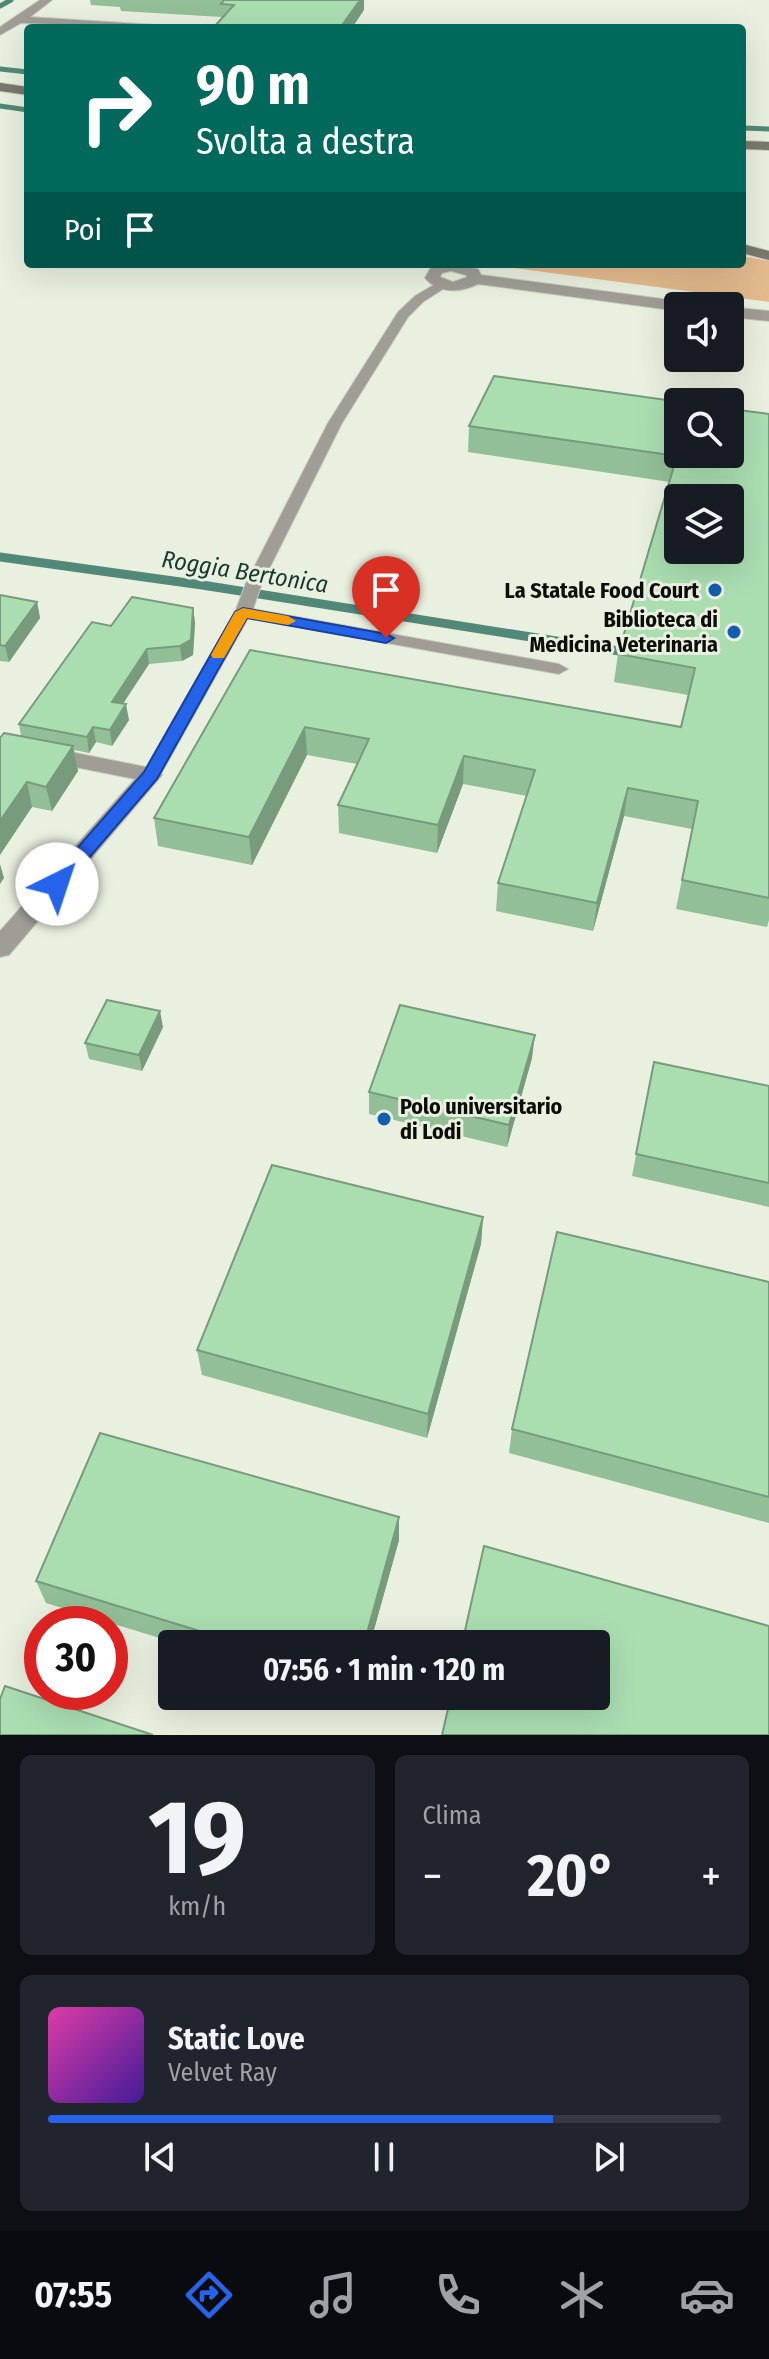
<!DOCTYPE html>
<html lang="it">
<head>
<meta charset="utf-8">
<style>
  :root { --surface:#171b24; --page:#20242c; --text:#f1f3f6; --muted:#9ea1a6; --line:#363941; --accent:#2563eb }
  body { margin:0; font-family:"Fira Sans Condensed",sans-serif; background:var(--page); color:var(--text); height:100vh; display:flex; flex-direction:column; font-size:30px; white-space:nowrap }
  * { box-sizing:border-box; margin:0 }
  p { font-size:26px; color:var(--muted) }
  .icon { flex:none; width:44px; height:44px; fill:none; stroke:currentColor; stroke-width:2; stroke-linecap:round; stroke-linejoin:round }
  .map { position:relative; height:1735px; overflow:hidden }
  .sheet { display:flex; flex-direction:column; gap:20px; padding:20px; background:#0d0f14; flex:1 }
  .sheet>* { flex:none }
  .banner { position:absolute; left:24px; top:24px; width:722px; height:244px; border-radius:8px; box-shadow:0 8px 32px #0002; background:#00695c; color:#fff; overflow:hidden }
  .tools { position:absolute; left:664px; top:292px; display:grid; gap:16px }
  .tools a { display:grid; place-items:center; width:80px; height:80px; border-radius:8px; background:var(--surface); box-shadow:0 8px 32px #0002; font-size:40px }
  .speed { position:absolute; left:24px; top:1606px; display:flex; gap:16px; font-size:40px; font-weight:700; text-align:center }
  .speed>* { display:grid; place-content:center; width:104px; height:104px; border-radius:50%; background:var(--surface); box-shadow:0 8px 32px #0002; line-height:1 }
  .speed .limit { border:12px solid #d22; background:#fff; color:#111 }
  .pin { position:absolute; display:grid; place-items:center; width:68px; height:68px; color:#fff; margin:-82px -34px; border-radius:50% 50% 50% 0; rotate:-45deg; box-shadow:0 0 8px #0007 }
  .pin .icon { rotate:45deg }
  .me { position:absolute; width:88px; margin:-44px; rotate:41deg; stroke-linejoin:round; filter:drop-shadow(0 0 6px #0008) }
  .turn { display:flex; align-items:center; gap:28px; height:168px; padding:0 40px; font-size:36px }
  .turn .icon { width:104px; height:104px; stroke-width:2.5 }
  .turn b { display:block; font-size:56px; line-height:68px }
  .then { display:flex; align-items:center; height:76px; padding:0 40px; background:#0003; gap:16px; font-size:30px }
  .big { font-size:60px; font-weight:700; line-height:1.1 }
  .sheet .widget { flex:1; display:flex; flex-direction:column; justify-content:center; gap:12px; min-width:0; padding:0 28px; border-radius:12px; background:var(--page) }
  .sheet .dial { align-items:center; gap:0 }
  .dial b { font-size:104px; line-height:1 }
  .song { display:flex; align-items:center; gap:24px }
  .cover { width:96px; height:96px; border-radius:12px; background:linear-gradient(135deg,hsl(320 70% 55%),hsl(260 70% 35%)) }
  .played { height:8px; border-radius:4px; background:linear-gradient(90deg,var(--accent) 75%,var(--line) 75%) }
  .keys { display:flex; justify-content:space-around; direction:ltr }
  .heat { display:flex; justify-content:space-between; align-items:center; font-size:44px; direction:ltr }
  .sheet .tiles { flex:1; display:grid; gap:20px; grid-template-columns:1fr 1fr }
  .widget:last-child { grid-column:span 2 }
  .trip { position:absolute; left:158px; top:1630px; width:452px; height:80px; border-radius:8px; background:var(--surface); box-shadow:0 8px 32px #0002; font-weight:700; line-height:80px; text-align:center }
  .tabs { display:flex; height:128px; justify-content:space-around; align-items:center; background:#090b0e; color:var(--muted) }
  .tabs .icon { width:56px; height:56px }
  .tabs .on { color:var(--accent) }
  .tabs b { font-size:36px; color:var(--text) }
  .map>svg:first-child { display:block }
  .green { fill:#e3ba8d }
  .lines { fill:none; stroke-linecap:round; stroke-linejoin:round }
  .stream-far1 { stroke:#528878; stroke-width:5 }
  .stream { stroke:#528878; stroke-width:9 }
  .lane-casing { stroke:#c6ccbd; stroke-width:2 }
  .street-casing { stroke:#c6ccbd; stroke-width:2 }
  .secondary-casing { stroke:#c6ccbd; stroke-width:2 }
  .lane { fill:#9f9d96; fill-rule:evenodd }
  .street { fill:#9f9d96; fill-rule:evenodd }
  .secondary { fill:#7a776d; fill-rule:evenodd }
  .wall { fill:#92bf98 }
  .shaded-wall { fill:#779b7c }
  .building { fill:#aadeb1; stroke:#779b7c; stroke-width:2; fill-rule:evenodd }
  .route { fill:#2563eb; stroke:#184099; stroke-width:2 }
  .slow { fill:#f59e0b }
  .poi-dot { fill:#155ead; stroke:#eaf0df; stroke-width:3 }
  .labels { text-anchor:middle; stroke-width:6; stroke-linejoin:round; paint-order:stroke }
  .poi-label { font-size:22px; font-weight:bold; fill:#0b0d08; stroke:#eaf0df; text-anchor:end }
  .water-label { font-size:24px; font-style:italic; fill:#153930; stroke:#eaf0df }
</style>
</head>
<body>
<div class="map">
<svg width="769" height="1735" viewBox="0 0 769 1735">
  <rect width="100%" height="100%" fill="#eaf0df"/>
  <path class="green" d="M742,256L769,261V302L514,268L515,264H742Z"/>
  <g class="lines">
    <path class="stream-far1" d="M0,6L11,0
      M0,69L28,72
      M0,106L28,110
      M742,128L769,129"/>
    <path class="stream" d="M0,557L202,585L632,653"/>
    <g class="lane-casing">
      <path id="lane" d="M442,280L448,284L446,287L423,302L408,317L342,423L262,583L253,609L559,664L568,669L559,674L248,618L158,779H144L142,775L235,612L246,583L328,423L398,312L415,296Z"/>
    </g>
    <g class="street-casing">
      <path id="street" d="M40,0H52L30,17L156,25L161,28L21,23L0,35V27Z
        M444,264L478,269L481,275L678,301L686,306H678V311L478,284C460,293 439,294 425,278L431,267ZM451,271L466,275L467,277L453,282L440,277L442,273Z
        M730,307L769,311V321L730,317Z
        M0,738L151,768L159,770L162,775L9,955L0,957V931L135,779L0,752Z"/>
    </g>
    <g class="secondary-casing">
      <path id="secondary" d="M0,83L28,87V95L0,91Z
        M742,141L769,142V150L742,149Z
        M742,244L769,251V260L742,253Z"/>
    </g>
    <use href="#lane" class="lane"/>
    <use href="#street" class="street"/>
    <use href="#secondary" class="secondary"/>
  </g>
  <path class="wall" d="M90,0H364V10L222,18V17L121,11L120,7L91,5Z
    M769,414V920L767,927L676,909L692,829L624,816L593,931L496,911L498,883L527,796L463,784L437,853L339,833L338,805L357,764L307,755L252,865L158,846L154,818L250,650L681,727L688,695L614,682L618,654L670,482L468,452L469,426Z
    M0,595L37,602L40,618L9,662L0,661Z
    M193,608L195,623L193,655L182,661L149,664L123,704L129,720L112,746L96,742L89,753L74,750L78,771L52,811L32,807L0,854L21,736L19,724L111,626Z
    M163,1027L142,1071L89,1059L85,1043Z
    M532,1058L507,1147L369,1114V1092Z
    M654,1062L769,1086V1207L632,1176Z
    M483,1217L481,1244L427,1438L202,1375L197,1350Z
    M769,1282V1523L509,1453L512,1429Z
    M399,1517V1540L370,1644H179L46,1603L36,1581Z"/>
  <path class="shaded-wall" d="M360,0H364V10L352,28H340Z
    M37,602L40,618L9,662L5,646Z
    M193,608L195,623L193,655L182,661L180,646Z
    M147,649L149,664L114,717L112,702Z
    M126,704L129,720L112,746L110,730Z
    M93,727L96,742L89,753L87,737Z
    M305,727L307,755L252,865L249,837Z
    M73,746L78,771L52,811L46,787Z
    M464,756L463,784L437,853L438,825Z
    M27,782L32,807L0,855V821Z
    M628,788L624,816L593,931L597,903Z
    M0,864L4,878L0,884Z
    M160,1011L163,1027L142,1071L139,1055Z
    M535,1035L532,1058L507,1147L509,1125Z
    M483,1217L481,1244L427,1438L428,1414Z
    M399,1517V1540L370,1644H364Z"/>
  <path class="building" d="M224,0H360L340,28H213L234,5L221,4Z
    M494,376L681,402H678V454H730V409L769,414V898L682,880L698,801L628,788L597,903L498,883L535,770L464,756L438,825L338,805L369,739L305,727L249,837L154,818L250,650L681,727L695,668L618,654L677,456L469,426ZM678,498H730V550H678Z
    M0,595L37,602L5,646L0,645Z
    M132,597L193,608L191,640L180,646L147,649L112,702L126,704L110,730L93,727L87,737L19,724L92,622L111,626Z
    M4,733L73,746L46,787L27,782L0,821V738Z
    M107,1000L160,1011L139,1055L85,1043Z
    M400,1005L535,1035L509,1125L369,1092Z
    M654,1062L769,1086V1183L636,1154Z
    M272,1165L483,1217L428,1414L197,1350Z
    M557,1232L769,1282V1497L512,1429Z
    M100,1433L399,1517L364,1644H242L36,1581Z
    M484,1546L769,1626V1735H442L451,1696H596V1644H462Z
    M5,1686L153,1735H0V1699Z"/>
  <path class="route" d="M243,608L386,634L394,638L386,643L247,618L157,779L63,888H50L47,884L50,879L144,772L235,612Z"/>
  <path class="slow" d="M243,608L288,616L296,621L288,625L247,618L224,658H213L211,655L235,612Z"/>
  <g class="poi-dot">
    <circle cx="715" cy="590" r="8"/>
    <circle cx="734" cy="632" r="8"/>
    <circle cx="384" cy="1119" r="8"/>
  </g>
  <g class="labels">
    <g class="poi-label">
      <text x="699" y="598">La Statale Food Court</text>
      <text x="718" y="627">Biblioteca di<tspan x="718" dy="25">Medicina Veterinaria</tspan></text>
      <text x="400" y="1114" text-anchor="start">Polo universitario<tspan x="400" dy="25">di Lodi</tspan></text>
    </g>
    <g class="water-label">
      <text transform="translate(245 572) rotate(9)" y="8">Roggia Bertonica</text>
    </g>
  </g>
</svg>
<div class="tools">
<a><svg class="icon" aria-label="sound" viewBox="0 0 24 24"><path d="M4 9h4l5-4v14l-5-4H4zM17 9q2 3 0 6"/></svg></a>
<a><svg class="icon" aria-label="search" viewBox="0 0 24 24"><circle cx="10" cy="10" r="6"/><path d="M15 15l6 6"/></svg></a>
<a><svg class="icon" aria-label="layers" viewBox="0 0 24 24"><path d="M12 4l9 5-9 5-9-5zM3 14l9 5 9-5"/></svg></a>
</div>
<div class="speed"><div class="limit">30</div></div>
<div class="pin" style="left:386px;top:638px;background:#d93025"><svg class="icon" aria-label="arrive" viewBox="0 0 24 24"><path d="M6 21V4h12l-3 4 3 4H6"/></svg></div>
<svg class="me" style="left:57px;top:884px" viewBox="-20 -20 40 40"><circle r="19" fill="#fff"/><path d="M0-13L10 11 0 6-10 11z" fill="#2563eb"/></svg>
<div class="trip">07:56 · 1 min · 120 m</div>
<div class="banner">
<div class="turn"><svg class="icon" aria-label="right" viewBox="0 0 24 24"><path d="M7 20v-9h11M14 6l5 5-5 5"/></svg><div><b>90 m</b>Svolta a destra</div></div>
<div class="then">Poi<svg class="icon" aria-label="arrive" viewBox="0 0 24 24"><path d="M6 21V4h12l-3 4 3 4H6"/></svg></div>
</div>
</div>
<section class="sheet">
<div class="tiles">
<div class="widget dial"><b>19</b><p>km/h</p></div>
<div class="widget"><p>Clima</p>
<div class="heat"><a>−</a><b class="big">20°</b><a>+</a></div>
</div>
<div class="widget">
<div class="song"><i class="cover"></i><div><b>Static Love</b><p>Velvet Ray</p></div></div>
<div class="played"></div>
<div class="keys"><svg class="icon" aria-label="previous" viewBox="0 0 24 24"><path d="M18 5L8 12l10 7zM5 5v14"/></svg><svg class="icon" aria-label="pause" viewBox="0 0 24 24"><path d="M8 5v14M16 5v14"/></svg><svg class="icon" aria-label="next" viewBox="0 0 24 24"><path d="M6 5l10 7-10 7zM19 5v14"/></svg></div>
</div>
</div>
</section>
<nav class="tabs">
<b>07:55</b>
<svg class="icon on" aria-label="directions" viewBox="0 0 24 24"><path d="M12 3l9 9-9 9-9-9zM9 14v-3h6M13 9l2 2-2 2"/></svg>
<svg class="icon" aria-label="music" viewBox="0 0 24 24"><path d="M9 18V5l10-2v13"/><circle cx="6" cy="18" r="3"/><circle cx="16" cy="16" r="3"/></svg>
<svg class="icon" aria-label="phone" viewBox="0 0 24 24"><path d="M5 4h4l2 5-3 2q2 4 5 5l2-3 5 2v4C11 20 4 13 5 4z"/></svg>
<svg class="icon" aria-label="climate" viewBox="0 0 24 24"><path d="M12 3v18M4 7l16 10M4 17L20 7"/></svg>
<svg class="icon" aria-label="car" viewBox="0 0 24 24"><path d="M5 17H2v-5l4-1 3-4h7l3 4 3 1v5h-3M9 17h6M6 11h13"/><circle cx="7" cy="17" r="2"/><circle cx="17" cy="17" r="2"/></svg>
</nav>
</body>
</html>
